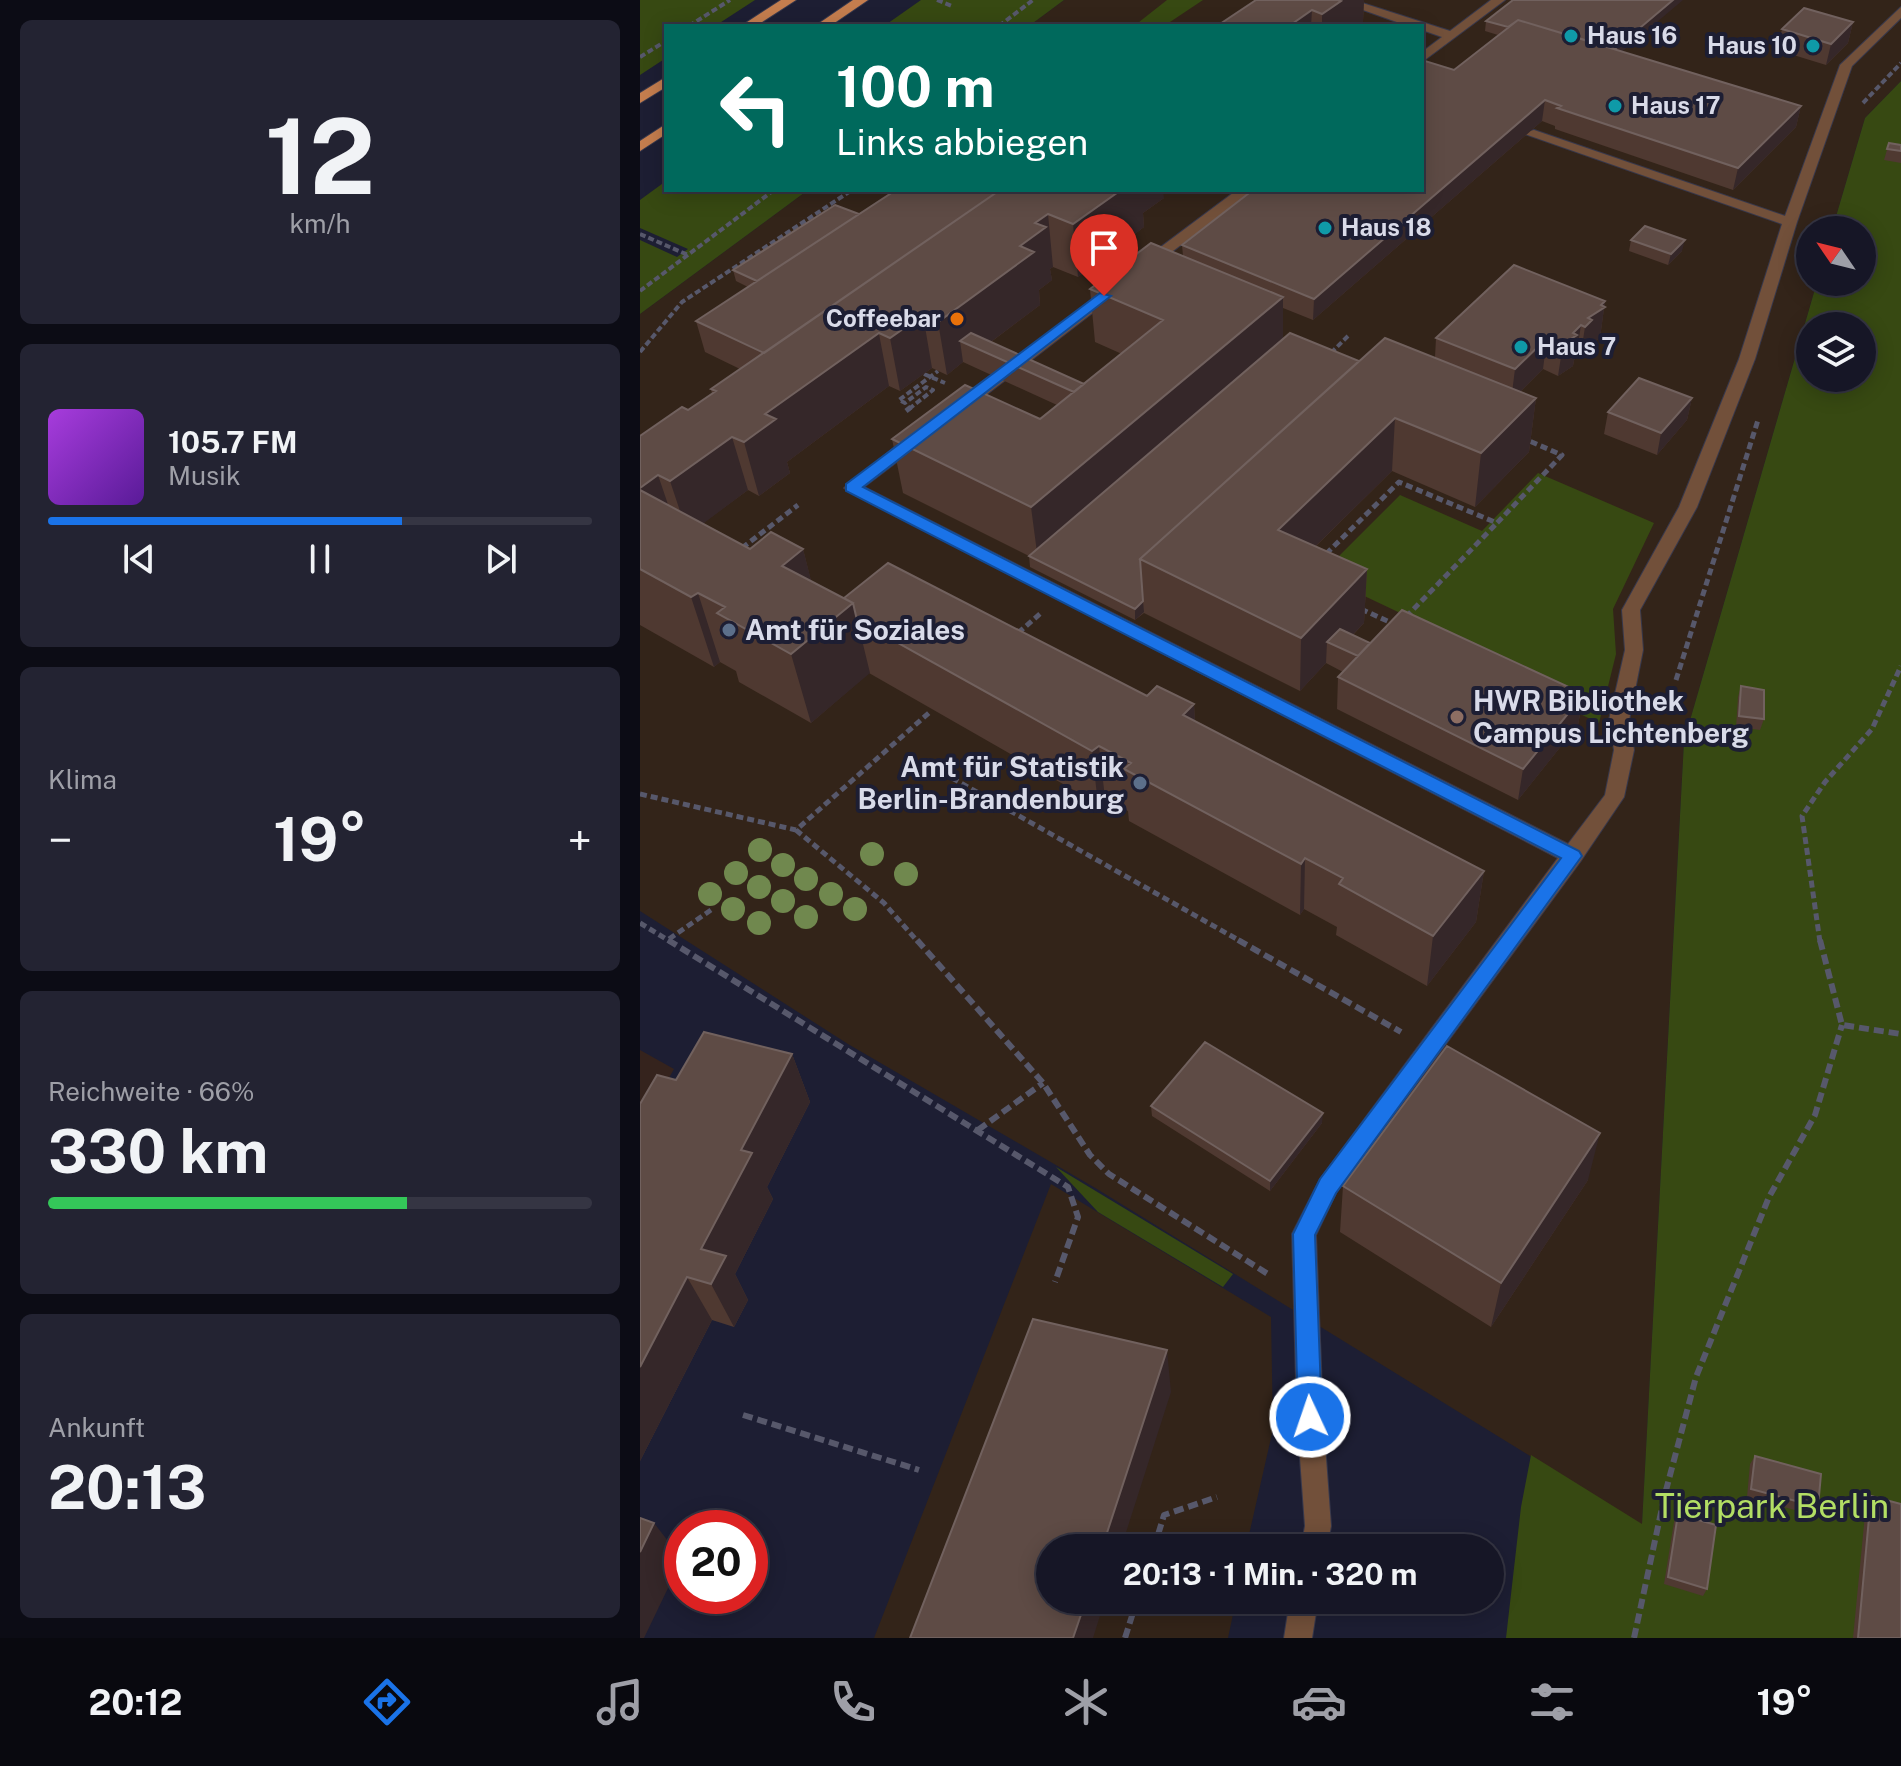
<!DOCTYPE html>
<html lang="de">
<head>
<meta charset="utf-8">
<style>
  :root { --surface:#161626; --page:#232332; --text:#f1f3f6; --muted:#9e9fa7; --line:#353543; --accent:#1a73e8 }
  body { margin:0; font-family:"Public Sans",sans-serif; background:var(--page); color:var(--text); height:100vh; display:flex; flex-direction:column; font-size:30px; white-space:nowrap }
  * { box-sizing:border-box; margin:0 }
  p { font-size:26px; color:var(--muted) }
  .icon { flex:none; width:44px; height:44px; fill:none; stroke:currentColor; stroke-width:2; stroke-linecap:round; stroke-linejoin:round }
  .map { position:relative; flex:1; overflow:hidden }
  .drawer { display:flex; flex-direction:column; gap:20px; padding:20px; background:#0c0c15; width:640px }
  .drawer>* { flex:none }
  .banner { position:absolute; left:24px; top:24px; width:760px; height:168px; border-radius:0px; box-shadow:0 4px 20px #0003,0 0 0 2px var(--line); background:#00695c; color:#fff; overflow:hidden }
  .needle { width:52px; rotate:305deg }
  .tools { position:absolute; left:1156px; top:216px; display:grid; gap:16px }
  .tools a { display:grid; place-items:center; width:80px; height:80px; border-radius:50%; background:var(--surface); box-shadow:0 4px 20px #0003,0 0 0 2px var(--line); font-size:40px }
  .speed { position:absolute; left:24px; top:1510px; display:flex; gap:16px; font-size:40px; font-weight:700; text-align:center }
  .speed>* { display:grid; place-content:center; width:104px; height:104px; border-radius:50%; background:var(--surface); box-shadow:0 4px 20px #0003,0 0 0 2px var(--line); line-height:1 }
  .speed .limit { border:12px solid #d22; background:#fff; color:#111 }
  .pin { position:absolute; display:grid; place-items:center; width:68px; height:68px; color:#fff; margin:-82px -34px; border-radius:50% 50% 50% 0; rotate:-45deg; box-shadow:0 0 8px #0007 }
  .pin .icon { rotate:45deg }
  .me { position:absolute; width:88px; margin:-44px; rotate:357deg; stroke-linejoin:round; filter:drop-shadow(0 0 6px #0008) }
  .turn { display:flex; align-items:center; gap:28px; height:168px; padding:0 40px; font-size:36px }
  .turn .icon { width:104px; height:104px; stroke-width:2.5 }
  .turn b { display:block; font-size:56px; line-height:68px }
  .big { font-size:60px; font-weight:700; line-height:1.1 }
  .drawer .widget { flex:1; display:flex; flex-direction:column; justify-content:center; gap:12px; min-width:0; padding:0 28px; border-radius:12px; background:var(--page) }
  .drawer .dial { align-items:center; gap:0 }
  .dial b { font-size:104px; line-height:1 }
  .song { display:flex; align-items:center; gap:24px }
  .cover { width:96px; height:96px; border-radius:12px; background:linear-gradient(135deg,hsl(280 70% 55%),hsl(270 70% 35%)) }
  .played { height:8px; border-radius:4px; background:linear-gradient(90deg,var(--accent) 65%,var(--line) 65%) }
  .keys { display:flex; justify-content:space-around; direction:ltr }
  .heat { display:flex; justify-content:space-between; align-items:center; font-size:44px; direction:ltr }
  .charge { height:12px; border-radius:6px; background:linear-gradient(90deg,#34c759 66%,var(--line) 0) }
  .trip { position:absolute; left:396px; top:1534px; width:468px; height:80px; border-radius:40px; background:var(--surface); box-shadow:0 4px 20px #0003,0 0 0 2px var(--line); font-weight:700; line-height:80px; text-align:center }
  .tab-bar { display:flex; height:128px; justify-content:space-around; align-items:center; background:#09090f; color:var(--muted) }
  .tab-bar .icon { width:56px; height:56px }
  .tab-bar .selected { color:var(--accent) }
  .tab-bar b { font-size:36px; color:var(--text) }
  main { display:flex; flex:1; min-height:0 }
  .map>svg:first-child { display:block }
  .commercial { fill:#332419 }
  .education { fill:#35231d }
  .green { fill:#374912; fill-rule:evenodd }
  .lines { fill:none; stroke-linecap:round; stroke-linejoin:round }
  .lane-casing { stroke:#37384c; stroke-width:2 }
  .street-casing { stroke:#37384c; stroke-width:2 }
  .primary-casing { stroke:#37384c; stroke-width:2 }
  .path-far2 { stroke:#57586b; stroke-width:4; stroke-dasharray:6 3; stroke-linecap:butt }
  .path-far1 { stroke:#57586b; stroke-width:5; stroke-dasharray:7 4; stroke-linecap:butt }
  .path { stroke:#57586b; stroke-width:6; stroke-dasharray:10 5; stroke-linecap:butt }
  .lane { fill:#72503a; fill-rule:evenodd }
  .street { fill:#72503a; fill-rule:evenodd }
  .primary { fill:#c47d4e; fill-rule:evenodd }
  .tree { fill:#70884e }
  .wall { fill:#4f3931 }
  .shaded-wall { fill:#352729 }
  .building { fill:#5e4b45; stroke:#71615e; stroke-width:2 }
  .route { fill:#1a73e8; stroke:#114b97; stroke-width:2 }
  .culture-dot { fill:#0f9aa8; stroke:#1d1e33; stroke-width:3 }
  .food-dot { fill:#e8710a; stroke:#1d1e33; stroke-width:3 }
  .service-dot { fill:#5c6f8a; stroke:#1d1e33; stroke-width:3 }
  .education-dot { fill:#8d6e63; stroke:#1d1e33; stroke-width:3 }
  .labels { text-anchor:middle; stroke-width:8; stroke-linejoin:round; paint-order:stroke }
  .far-poi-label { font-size:24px; font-weight:bold; fill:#d9dbe9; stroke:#1d1e33; text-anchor:start }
  .poi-label { font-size:28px; font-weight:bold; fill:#d9dbe9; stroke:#1d1e33; text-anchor:start }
  .near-park-label { font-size:34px; fill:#b3de64; stroke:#1d1e33 }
</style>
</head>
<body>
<main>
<section class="drawer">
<div class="widget dial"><b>12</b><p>km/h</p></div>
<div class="widget">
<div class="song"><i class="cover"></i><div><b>105.7 FM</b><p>Musik</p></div></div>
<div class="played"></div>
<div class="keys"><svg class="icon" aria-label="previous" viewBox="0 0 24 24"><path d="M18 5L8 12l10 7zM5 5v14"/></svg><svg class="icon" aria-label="pause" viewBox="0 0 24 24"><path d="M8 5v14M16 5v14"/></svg><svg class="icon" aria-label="next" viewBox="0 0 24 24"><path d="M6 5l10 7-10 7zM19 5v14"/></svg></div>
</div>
<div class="widget"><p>Klima</p>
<div class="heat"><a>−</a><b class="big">19°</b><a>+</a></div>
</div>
<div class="widget"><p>Reichweite · 66%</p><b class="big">330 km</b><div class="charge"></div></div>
<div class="widget"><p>Ankunft</p><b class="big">20:13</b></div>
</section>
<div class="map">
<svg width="1261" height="1638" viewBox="0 0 1261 1638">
  <rect width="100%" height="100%" fill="#1d1e33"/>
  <path class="commercial" d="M424,0H1261V81L1225,118L1192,230H1170V282H1177L1044,741L1002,1525L457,1189L208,1044L0,911V314L168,190H782V26H389Z
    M411,1184L631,1317L633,1429L606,1548H410V1600H596L588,1638H234Z"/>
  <path class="education" d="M0,1050L34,1069L0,1129Z"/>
  <path class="green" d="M0,0H115L75,26H26V58L0,75Z
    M281,0H424L389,26H244Z
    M527,0H563L524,26H494Z
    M1261,81V1638H866L881,1507L891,1455L1002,1524L1044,741L1177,282H1222V230H1192L1225,118ZM1170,326H1222V378H1170Z
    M26,181V190H168L0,314V240L37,257L48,249L0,228V200Z
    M898,473L1014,523L973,609L976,654L959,723L764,631L775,620L680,575L760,495L842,531Z
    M416,1167L593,1274L583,1287L458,1212Z"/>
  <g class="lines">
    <g class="lane-casing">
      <path id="lane" d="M695,0H713L810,31L851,0H865L782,62V52L802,37L782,30V26H768Z
        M1261,7V18L1212,66L1157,222L1115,359L1057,507L1000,610L1003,650L989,720L994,750L984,797L940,862L696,1193L676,1235L683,1417L679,1426L670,1430L661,1426L657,1417L652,1234L680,1179L918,858L204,488L271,434H283V442L224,487L928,844L965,795L974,750L969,720L985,650L982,610L1039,507L1099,359L1142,224L882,133L894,130L1145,216L1200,65Z
        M597,190H613L512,267H502V261Z
        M472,286L477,288V294L325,411H313V403Z"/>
    </g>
    <g class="street-casing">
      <path id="street" d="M670,1404L679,1408L683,1417L691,1526L687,1548H661L665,1526L657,1417L661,1408Z
        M650,1600H678L672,1638H644Z"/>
    </g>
    <g class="primary-casing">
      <path id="primary" d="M141,0H156L116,26H101Z
        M213,0H228L190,26H175Z
        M26,77V87L0,103V93Z
        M26,124V134L0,151V141Z"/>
    </g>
    <path class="path-far2" d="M297,0L312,6
      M49,26L90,0
      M359,26L393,0
      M0,57L26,41
      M1223,103L1261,63
      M0,234L48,255
      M0,291L134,190
      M0,352L42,302L212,190
      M691,353L710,334
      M284,374L305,383
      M269,409L293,390L286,387L265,403L259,400L298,371"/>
    <path class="path-far1" d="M266,411L271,407
      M102,548L158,505
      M686,554L759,482L857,523L922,455L887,440
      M721,609L756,625
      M766,617L857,523
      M378,633L401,613
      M1036,680L1118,420
      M312,778L602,942
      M0,794L156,830L291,711
      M156,830L244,903L278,942
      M0,923L31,942
      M29,939L71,910
      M1180,942L1162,816L1185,782L1232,729L1261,666"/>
    <path class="path" d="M28,940L428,1187L438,1217L415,1282
      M277,940L403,1083L450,1155L469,1174L631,1276
      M598,940L761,1032
      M1180,940L1202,1025L1261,1034
      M338,1130L403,1083
      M103,1415L279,1470
      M514,1548L524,1515L577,1497
      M485,1638L497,1600
      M994,1638L1025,1494L1056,1377L1129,1197L1175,1115L1202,1025"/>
    <use href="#lane" class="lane"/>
    <use href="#street" class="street"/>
    <use href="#primary" class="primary"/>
  </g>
  <g class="tree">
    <circle cx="120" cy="850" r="12"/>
    <circle cx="232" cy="854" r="12"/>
    <circle cx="143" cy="865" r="12"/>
    <circle cx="96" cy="873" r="12"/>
    <circle cx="266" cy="874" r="12"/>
    <circle cx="166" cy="879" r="12"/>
    <circle cx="119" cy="887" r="12"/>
    <circle cx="70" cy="894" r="12"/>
    <circle cx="191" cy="894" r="12"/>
    <circle cx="143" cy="901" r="12"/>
    <circle cx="93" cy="909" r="12"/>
    <circle cx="215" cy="909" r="12"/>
    <circle cx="166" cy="917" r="12"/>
    <circle cx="119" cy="923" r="12"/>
  </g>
  <path class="wall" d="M616,0H724L723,22L718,26H577Z
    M846,21L983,52L1161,106L1156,127L1093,190L915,129V126L902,121L673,320L643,308V339L719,361L795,357L796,338L965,301L960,338L948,347L947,352L940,359L936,357L934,360L933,366L918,376L903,369L880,392L896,398L889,452L835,507L752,471L676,546L727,569L724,623L713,635L730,643L944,694L938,725L878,800L697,709L698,677L703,672L686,663L660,691L504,613L495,620L390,567L389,556L263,493L252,439L400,419L417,405L323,362L307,375L292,368L260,391L249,386L147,462L150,473L119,496L108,490L63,523L110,549H163L171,581L204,598L507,696L554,704L555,721L844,871L836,922L787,986L696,935L697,927L664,909L660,915L489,821L488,811L465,798L458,804L229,673L171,723L99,682L96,671L80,662L74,667L0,625V436L48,410L72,394L71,389L100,369L65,352L56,321L108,287L96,281L93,270L219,214L524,198L503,213L504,227L438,277L413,267L410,269L412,280L399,290L400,305L351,342L444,384L482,354L455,342L450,289L543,256L542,245L814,70L858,35L845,31Z
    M1213,22L1208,43L1186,65L1137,50L1142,29Z
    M1249,143L1261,145V163L1244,160Z
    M991,240L1042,251L1028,265L989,251Z
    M1052,398L1047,420L1017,455L964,434L968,412Z
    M1101,686L1124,719L1120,730L1096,727L1098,697Z
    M152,1054L170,1102L127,1187L133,1199L95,1274L108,1300L94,1327L72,1320L0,1461L36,1080Z
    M511,1106L682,1123L630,1191L512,1116Z
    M948,1180L851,1327L700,1232L703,1186Z
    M1115,1456L1178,1507L1173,1515L1107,1497L1110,1464Z
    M1231,1496L1261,1638H1213L1226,1504Z
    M1038,1514L1067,1589L1063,1596L1024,1584L1034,1522Z"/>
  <path class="shaded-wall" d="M690,0H724L723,22L718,26H682V14Z
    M1033,0H1043L964,67L966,57Z
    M672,10L671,26H649Z
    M1213,22L1208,43L1186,65L1191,44Z
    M905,100L902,121L673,320L674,299Z
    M1161,106L1156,127L1093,190L1098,168Z
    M479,190H523L524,198L503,213L504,227L438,277L433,224Z
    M362,212L239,334L249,386L147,462L150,473L119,496L104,442L125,414Z
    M408,214L413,267L410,269L412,280L399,290L400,305L340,350L320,341L323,362L307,375L298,322L380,246L395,223Z
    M1045,240L1042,251L1028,265L1031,254Z
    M643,297V350L398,560L391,507Z
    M965,301L960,338L948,347L947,352L940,359L945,327L948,318Z
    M283,315L292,368L260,391L250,338Z
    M941,325L936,357L934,360L933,366L918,376L923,344Z
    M907,338L903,369L871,401L875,369Z
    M896,398L889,452L835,507L841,453Z
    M1052,398L1047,420L1017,455L1021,433Z
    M755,418L752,471L638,583V530Z
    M92,437L108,490L48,535L30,481Z
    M18,475L36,528L0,530V488Z
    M163,549L181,619L142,566Z
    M727,569L724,623L700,648L687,642L686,663L660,691L661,638Z
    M58,593L80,662L74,667L51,597Z
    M503,601L504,612L495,620V609Z
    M213,603L230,673L171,723L151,654Z
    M944,694L938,725L878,800L883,769Z
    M554,704L557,757L543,715Z
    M459,746L465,798L458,804L452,751Z
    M665,858L664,909L660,915L661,864Z
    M844,871L836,922L787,986L793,936Z
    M152,1054L170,1102L127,1187L133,1199L95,1274L108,1300L94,1327L71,1284L61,1249L101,1150Z
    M683,1113L682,1123L630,1191V1181Z
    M960,1133L948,1180L851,1327L861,1283Z
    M47,1277L72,1320L0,1461V1367Z
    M527,1350L531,1392L481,1548H462Z
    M14,1523L42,1559L4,1638H0V1552Z
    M446,1600H465L453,1638H433Z"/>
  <path class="building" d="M616,0H698L701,1L682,14L672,10L649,26H577Z
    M873,0H1033L975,49L878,20L868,27L846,21Z
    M1164,8L1213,22L1191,44L1142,29Z
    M878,20L1161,106L1098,168L917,108L921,106L905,100L674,299L542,245L613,190H782V60L814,70Z
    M1249,143L1261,145V151L1247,149Z
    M256,190H360L124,353L56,321Z
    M360,190H481L433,224L408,214L395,223L406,227L380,246L394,252L298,322L283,315L250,338L239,333L125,414L136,419L104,442L92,437L30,481L18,475L0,488V436L42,407L48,410L76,391L71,389Z
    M195,205L219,214L117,281L93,270Z
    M1005,226L1045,240L1031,254L991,240Z
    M511,243L643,297L391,507L252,439L325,385L400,419L523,320L450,289Z
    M874,265L965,301L961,305L965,307L948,318L952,320L945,327L941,325L933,333L937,335L923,344L907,338L875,369L796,338Z
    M331,333L444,384L434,392L320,341Z
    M650,333L719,361L500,559L503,601L495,609L389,556Z
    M745,338L896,398L841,453L755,418L638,530L727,569L661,638L500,559Z
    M999,378L1052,398L1021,433L968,412Z
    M0,490L110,549L131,532L163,549L142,566L213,603L151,654L77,613L85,607L58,593L51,597L0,569Z
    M248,563L507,696L517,686L554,704L543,715L844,871L793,936L699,884L703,878L665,858L661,864L484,769L491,763L459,746L452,751L217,620L213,603L204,598Z
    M762,610L944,694L883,769L698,677Z
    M700,629L730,643L718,656L687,642Z
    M1101,686L1124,690V719L1099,716Z
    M64,1032L152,1054L101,1150L112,1153L61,1249L86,1256L71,1284L47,1277L0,1367V1104L17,1075L36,1080Z
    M565,1042L683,1113L630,1181L511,1106Z
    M807,1046L960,1133L861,1283L703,1186Z
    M393,1319L527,1350L462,1548H410V1600H446L433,1638H270Z
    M1115,1456L1181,1474L1178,1507L1111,1489Z
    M1231,1496L1261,1504V1638H1218Z
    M1038,1514L1076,1525L1067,1589L1028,1577Z
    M0,1518L14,1523L0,1552Z"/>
  <path class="route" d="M460,293L471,296L223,487L939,851L942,856L696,1193L675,1235L682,1417L678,1425L670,1428L662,1425L658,1417L653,1234L680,1179L921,858L206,491V484Z"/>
  <g class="culture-dot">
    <circle cx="931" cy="36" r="8"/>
    <circle cx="1173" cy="46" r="8"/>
    <circle cx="975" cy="106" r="8"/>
    <circle cx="685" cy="228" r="8"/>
    <circle cx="881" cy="347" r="8"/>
  </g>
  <circle class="food-dot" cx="317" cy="319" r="8"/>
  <g class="service-dot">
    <circle cx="89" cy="630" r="8"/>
    <circle cx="500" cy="783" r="8"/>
  </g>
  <circle class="education-dot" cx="817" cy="717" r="8"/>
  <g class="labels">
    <g class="far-poi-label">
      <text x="947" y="44">Haus 16</text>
      <text x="1157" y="54" text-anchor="end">Haus 10</text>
      <text x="991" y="114">Haus 17</text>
      <text x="701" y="236">Haus 18</text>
      <text x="301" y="327" text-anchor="end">Coffeebar</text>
      <text x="897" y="355">Haus 7</text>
    </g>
    <g class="poi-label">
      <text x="105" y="640">Amt für Soziales</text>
      <text x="833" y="711">HWR Bibliothek<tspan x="833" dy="32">Campus Lichtenberg</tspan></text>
      <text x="484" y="777" text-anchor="end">Amt für Statistik<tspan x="484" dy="32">Berlin-Brandenburg</tspan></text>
    </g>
    <g class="near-park-label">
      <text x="1132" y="1518">Tierpark Berlin</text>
    </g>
  </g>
</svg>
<div class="tools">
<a><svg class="needle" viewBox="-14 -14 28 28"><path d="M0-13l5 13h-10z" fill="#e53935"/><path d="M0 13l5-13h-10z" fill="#9e9fa7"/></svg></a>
<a><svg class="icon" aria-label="layers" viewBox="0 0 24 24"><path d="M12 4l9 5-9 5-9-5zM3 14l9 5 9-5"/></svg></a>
</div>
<div class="speed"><div class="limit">20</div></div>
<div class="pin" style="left:464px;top:296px;background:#d93025"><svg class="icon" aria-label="arrive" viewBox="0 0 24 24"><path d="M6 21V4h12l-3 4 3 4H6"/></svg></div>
<svg class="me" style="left:670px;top:1417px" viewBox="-20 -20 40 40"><circle r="17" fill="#1a73e8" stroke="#fff" stroke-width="3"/><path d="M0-11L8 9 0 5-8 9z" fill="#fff"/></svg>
<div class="trip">20:13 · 1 Min. · 320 m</div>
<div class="banner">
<div class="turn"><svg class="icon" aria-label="left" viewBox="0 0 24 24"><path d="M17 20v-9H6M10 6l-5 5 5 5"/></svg><div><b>100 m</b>Links abbiegen</div></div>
</div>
</div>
</main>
<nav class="tab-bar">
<b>20:12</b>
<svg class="icon selected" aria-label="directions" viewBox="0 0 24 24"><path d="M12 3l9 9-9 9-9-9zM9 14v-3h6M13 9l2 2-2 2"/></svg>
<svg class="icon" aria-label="music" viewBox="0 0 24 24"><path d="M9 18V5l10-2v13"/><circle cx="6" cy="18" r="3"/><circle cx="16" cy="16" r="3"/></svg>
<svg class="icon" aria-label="phone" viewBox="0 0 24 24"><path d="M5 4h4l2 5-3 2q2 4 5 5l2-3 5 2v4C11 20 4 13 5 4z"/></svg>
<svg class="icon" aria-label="climate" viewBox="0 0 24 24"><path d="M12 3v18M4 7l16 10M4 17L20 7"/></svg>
<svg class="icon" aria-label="car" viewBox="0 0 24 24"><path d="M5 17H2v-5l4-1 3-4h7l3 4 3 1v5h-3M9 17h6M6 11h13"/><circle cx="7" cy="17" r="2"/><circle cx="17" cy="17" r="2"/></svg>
<svg class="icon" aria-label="filters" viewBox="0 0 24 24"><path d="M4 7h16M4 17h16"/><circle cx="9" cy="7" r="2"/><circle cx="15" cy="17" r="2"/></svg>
<b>19°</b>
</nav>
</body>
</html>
